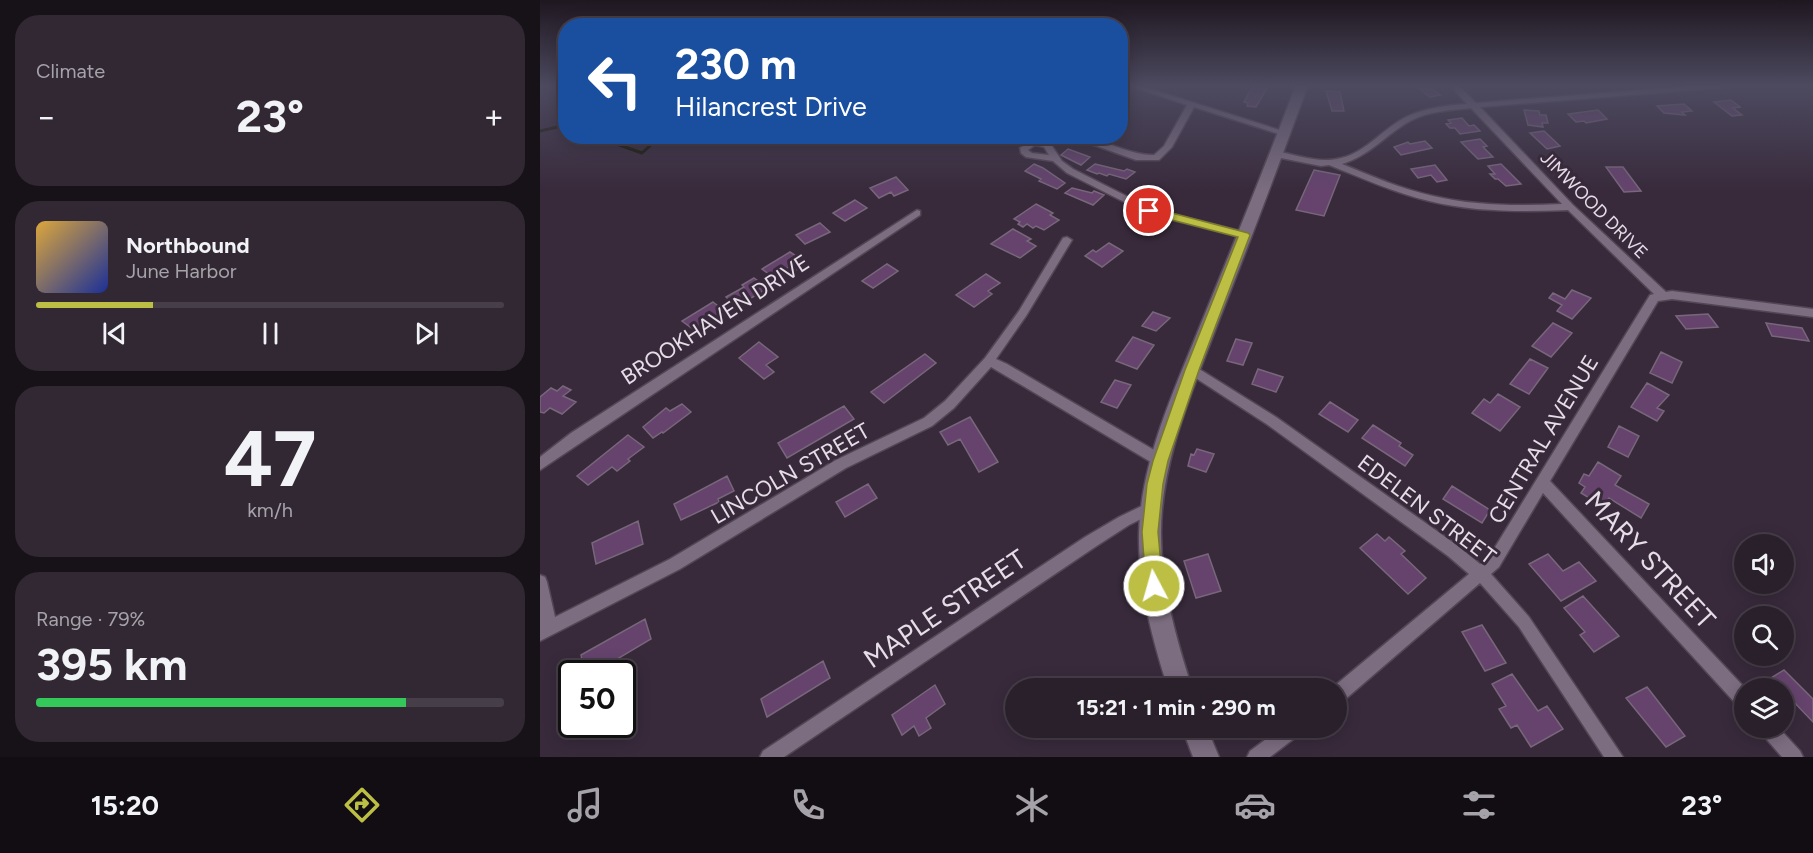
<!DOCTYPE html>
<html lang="en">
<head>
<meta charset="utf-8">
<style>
  :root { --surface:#2a202c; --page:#322834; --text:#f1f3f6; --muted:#a5a3a9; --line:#463e48; --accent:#bcbf44 }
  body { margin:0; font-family:Figtree,sans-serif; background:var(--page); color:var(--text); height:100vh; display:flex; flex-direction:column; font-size:22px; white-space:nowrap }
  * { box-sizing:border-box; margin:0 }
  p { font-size:20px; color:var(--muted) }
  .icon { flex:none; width:33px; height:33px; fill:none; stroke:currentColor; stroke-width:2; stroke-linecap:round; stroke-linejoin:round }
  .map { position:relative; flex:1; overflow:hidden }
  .details { display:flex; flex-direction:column; gap:15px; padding:15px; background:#171218; width:540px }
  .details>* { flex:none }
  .guide { position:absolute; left:18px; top:18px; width:570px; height:126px; border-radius:24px; box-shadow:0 3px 15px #0003,0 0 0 2px var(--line); background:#1a4fa0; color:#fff; overflow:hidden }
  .controls { position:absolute; left:1194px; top:534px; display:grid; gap:12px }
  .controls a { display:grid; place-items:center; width:60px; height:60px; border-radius:50%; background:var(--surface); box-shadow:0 3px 15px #0003,0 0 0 2px var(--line); font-size:30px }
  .speed { position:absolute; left:18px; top:660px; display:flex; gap:12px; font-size:30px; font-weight:700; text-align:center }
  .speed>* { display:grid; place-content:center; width:78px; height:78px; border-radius:50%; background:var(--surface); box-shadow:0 3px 15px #0003,0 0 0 2px var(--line); line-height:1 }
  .speed .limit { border:3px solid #111; border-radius:9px; background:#fff; color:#111 }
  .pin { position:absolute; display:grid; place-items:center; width:51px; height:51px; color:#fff; margin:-26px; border:3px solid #fff; border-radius:50%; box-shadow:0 2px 6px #0007 }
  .me { position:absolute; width:66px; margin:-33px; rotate:354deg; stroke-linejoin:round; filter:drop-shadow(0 0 4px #0008) }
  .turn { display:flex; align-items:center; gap:21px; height:126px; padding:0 18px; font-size:27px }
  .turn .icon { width:78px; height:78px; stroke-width:2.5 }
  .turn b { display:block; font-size:42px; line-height:51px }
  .big { font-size:45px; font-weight:700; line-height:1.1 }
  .details .tile { flex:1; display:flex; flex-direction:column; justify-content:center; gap:9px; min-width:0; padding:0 21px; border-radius:24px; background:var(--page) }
  .details .dial { align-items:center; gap:0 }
  .dial b { font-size:78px; line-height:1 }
  .song { display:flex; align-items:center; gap:18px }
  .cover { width:72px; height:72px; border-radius:9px; background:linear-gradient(135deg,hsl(40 70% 55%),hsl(230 70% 35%)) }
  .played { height:6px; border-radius:3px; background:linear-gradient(90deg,var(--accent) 25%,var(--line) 25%) }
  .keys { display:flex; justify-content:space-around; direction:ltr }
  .heat { display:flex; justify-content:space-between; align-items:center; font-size:33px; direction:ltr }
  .charge { height:9px; border-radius:4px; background:linear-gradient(90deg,#34c759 79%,var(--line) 0) }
  .trip { position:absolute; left:465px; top:678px; width:342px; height:60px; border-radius:30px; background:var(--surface); box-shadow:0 3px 15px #0003,0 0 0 2px var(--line); font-weight:700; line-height:60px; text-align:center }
  .menu { display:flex; height:96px; justify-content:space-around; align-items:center; background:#110d12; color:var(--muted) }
  .menu .icon { width:42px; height:42px }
  .menu .active { color:var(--accent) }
  .menu b { font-size:27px; color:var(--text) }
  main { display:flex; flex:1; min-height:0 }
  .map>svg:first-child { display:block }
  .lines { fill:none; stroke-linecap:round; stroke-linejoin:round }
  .stream { stroke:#161600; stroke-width:3 }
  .building { fill:#65436d; stroke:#77677a; stroke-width:1.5 }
  .street-casing { stroke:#534755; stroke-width:3 }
  .secondary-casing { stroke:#534755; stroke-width:3 }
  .street { fill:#7c6d80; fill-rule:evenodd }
  .secondary { fill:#7c6d80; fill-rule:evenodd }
  .route { fill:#bcbf44; stroke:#7a7c2c; stroke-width:1.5 }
  .labels { text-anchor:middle; stroke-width:6; stroke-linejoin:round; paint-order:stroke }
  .far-street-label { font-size:18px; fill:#e6dde8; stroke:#382a3b }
  .street-label { font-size:22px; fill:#e6dde8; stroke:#382a3b }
  .near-street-label { font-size:27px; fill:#e6dde8; stroke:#382a3b }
</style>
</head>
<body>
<main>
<section class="details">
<div class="tile"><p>Climate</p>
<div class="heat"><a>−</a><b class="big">23°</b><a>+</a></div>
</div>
<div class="tile">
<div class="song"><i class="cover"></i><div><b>Northbound</b><p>June Harbor</p></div></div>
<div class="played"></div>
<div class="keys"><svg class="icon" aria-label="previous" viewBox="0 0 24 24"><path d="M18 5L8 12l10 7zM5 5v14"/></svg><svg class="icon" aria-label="pause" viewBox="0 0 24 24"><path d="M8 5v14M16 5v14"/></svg><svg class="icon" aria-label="next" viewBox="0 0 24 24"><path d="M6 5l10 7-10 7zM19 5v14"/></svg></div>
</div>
<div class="tile dial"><b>47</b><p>km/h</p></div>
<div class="tile"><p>Range · 79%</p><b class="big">395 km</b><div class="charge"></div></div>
</section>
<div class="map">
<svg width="1273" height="757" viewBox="0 0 1273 757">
  <rect width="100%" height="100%" fill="#382a3b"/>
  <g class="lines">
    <path class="stream" d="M0,131L26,125
      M64,136L68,141L102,153L121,136"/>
  </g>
  <path class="building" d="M713,85L727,88L716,107L707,106L708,103L704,102Z
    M888,85L900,95L890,97L876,86Z
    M786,91L800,92L804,111H792Z
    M1191,100L1200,107L1193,108L1202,115L1192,116L1174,102Z
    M1144,104L1152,111L1142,112L1145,115L1124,113L1117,106Z
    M984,110L999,111L1000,115H1006L1008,123H1002L1003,127L988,125Z
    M1058,110L1067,119L1046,123L1044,121L1036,122L1028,114Z
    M922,118L929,126L934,125L940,131L920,134L915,128H910L906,124L911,123L908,120Z
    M1004,131L1020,146L1007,149L990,133Z
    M940,139L947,146L943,147L953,157L938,159L921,142Z
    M885,141L892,148L861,155L854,147L868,142L870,144Z
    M528,149L550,157L541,165L521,155Z
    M494,164L503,168L525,183L517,189L499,181L501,179L485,171Z
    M555,164L584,171L587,169L595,172L586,179L569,174L567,176L559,173L557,174L547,170Z
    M961,164L981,184L966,186L958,179H955L950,174H955L948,166Z
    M895,165L907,180L897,182L891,175L878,178L871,169Z
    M1066,167H1083L1101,191L1084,192Z
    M774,170L800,175L784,216L756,210Z
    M356,177L368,190L354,196L351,192L339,198L330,188Z
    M532,188L552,193L554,191L564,195L553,205L525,193Z
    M315,200L327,208L305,221L293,213Z
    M496,204L513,213L510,215L519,220L504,230L496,226L493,228L487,224L483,227L478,224L480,222L474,219Z
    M280,223L290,232L265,244L256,235Z
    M473,229L491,239L487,241L496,246L480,258L451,244Z
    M569,243L583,251L562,267L545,256L553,250L556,252Z
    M250,252L267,263L255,271L249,267L233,277L222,269Z
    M347,264L358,271L333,288L322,281Z
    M446,274L460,283L448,291L452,294L434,307L416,295Z
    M214,278L228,288L196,307L186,297L204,287L202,285Z
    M1032,290L1051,298L1032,319L1017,311L1022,305L1009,298L1013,293L1025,299Z
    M173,302L187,313L157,332L142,321Z
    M613,312L630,318L616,331L602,326Z
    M1168,314L1178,327L1146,329L1136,316Z
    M1013,323L1032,333L1011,357L992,346Z
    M1226,323L1262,328L1269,341L1232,336Z
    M593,337L614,345L597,369L576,361Z
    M696,339L712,343L703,365L687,361Z
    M219,342L238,357L226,365L234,372L224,379L199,358Z
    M1121,352L1142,362L1132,383L1110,373Z
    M385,354L396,363L344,403L331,392Z
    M990,359L1008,368L989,394L970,384Z
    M718,369L743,377L736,392L712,384Z
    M575,380L591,385L577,408L561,402Z
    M1107,383L1129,395L1117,408L1124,411L1117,421L1091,407Z
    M23,386L31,390L23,396L36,402L22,414L10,408L4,413L0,412V397L11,388L17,391Z
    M958,394L980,407L960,431L932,413L944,399L950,403Z
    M790,402L818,420L808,432L779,414Z
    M142,404L151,412L123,433L122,432L113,438L103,427L126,408L130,411Z
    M304,406L314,419L247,458L238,443Z
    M430,417L458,462L439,472L420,439L408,445L400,432Z
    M833,425L861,443L859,446L873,455L865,466L822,438Z
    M1079,426L1099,436L1088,457L1068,447Z
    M88,435L104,447L88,459L90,461L77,471L72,467L48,485L37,476Z
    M657,449L674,454L666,472L648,466L651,454L654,455Z
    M1058,462L1081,476L1075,485L1109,504L1101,518L1069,498L1064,507L1041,493L1045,487L1039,483L1044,474L1049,476Z
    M187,476L194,491L178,499L179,502L141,520L134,504Z
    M328,484L337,498L305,517L296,502Z
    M912,486L950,510L942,523L903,499Z
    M98,521L103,544L56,564L52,543Z
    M837,534L845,541L849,537L865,551L861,554L886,578L868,594L820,548Z
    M668,554L681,591L656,598L644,561Z
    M1008,554L1023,571L1039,562L1056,581L1021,601L989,564Z
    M1043,596L1079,636L1054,652L1040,635L1045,632L1024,608Z
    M105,619L111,639L52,674H45L41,655Z
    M942,625L966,663L945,671L922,632Z
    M283,661L290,678L227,717L221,699Z
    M1244,670L1273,699V722L1231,678Z
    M972,674L998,711L1007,706L1023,729L991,747L977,725L971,728L959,709L966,706L952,684Z
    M395,685L405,704L386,718L391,728L379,736L374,726L362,735L352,715Z
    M1107,687L1145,736L1126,747L1086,698Z"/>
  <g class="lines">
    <g class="street-casing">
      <path id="street" d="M587,85H598L749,133L742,135L654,107L632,147L619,160H596L534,138L533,136C561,136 585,155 614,155L624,146L647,105Z
        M910,85H918L936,103L1164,85H1195L1191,87L940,107L1033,205L1126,292L1132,291L1273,309V317L1132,299L1118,301L1010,481L1205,688L1204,708L1198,706L1003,493L959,567L951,574L989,617L1083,757H1064L979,627L940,583L802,702L796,704V688H792L929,574L908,556L728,425L648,373L646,370L648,367H656L736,417L918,546L940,564L949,557L1110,295L1114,294L1028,210C982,212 934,212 889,201C855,193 822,178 789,165L781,166L736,157L732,154L736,151C757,155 780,164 801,158C827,152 844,127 868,116C886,108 907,105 927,104ZM931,108L1022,204C979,206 935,206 893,196C862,189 831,176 802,164C830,156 847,133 872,120C890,111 912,110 931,108Z
        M494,139L510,143L522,161L533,169L612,209L708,233L709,235L704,238L606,213L527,173L513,161L486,157L481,153L480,148ZM495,145L504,147L509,155L492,153L488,150Z
        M377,210L380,211V215L0,470V457L31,433Z
        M527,237L532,240L486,316L456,359L467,364L626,457L628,461L626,465L621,467L616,465L451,367L414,408L392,426L306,468L140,569L0,641V575L5,577L7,582L15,617L130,559L296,460L384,418L405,401L445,358L479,311L523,238Z
        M612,501L617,503L619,507L617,511L589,525L555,547L244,757H220L223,751L545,537L579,517Z
        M741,728H762L760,734L730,757H707L710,751Z
        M1220,728H1239L1260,751L1263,757H1242L1222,734Z"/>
    </g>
    <g class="secondary-casing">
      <path id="secondary" d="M756,85H768C739,165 709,244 678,323C653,390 621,460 621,533C621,586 636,638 652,688H628C612,638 598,586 599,533C601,459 635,389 662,321C694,243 726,164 756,85Z
        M642,728H667L679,757H653Z"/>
    </g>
    <use href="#street" class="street"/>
    <use href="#secondary" class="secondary"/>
  </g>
  <linearGradient id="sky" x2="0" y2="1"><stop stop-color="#1f1720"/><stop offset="0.45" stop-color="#4d4a60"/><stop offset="1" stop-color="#4d4a60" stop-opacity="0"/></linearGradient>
  <rect width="1273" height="191" fill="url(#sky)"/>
  <path class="route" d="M609,207L708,233L710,235L659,370L628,461L623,484L618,532L623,586L620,592L614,594L608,592L606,586L602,532L607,484L613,461L645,370L698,237L605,213V208Z"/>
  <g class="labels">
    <g class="far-street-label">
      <text transform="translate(1054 205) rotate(45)" y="6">JIMWOOD DRIVE</text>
    </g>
    <g class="street-label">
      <text transform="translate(175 319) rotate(-33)" y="8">BROOKHAVEN DRIVE</text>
      <text transform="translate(1003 439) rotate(-59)" y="8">CENTRAL AVENUE</text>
      <text transform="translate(250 473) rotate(-30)" y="8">LINCOLN STREET</text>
      <text transform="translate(887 509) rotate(37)" y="8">EDELEN STREET</text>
    </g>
    <g class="near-street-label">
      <text transform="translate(1110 560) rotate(47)" y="9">MARY STREET</text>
      <text transform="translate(405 609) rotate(-34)" y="9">MAPLE STREET</text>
    </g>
  </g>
</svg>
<div class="controls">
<a><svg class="icon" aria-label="sound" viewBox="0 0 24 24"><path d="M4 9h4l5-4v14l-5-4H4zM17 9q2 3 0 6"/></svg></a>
<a><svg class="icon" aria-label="search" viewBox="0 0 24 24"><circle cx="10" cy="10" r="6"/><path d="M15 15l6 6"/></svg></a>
<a><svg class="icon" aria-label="layers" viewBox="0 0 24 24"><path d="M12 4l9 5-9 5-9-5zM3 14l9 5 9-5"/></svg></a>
</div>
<div class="speed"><div class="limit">50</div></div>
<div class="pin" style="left:609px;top:211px;background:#d93025"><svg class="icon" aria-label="arrive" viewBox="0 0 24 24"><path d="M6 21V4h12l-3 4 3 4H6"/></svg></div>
<svg class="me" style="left:614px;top:586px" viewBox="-20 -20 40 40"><circle r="17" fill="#bcbf44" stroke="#fff" stroke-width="3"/><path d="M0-11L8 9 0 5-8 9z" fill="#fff"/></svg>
<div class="trip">15:21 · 1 min · 290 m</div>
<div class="guide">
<div class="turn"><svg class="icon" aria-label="left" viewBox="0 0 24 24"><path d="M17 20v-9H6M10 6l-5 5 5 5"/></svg><div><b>230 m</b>Hilancrest Drive</div></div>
</div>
</div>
</main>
<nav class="menu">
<b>15:20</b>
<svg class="icon active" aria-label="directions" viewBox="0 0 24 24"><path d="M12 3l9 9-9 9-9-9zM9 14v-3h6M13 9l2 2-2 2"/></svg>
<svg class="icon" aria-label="music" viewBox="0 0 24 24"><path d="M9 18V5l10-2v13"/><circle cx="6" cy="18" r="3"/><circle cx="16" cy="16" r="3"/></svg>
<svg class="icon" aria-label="phone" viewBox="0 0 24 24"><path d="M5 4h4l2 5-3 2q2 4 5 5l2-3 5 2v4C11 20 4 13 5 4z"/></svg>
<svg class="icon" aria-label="climate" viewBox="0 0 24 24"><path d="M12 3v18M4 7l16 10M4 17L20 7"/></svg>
<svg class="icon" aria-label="car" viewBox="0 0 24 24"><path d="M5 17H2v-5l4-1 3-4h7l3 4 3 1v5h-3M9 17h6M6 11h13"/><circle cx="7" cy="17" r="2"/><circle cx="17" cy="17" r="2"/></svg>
<svg class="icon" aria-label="filters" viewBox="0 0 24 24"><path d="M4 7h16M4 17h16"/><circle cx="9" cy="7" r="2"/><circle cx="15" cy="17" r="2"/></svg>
<b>23°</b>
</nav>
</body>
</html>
